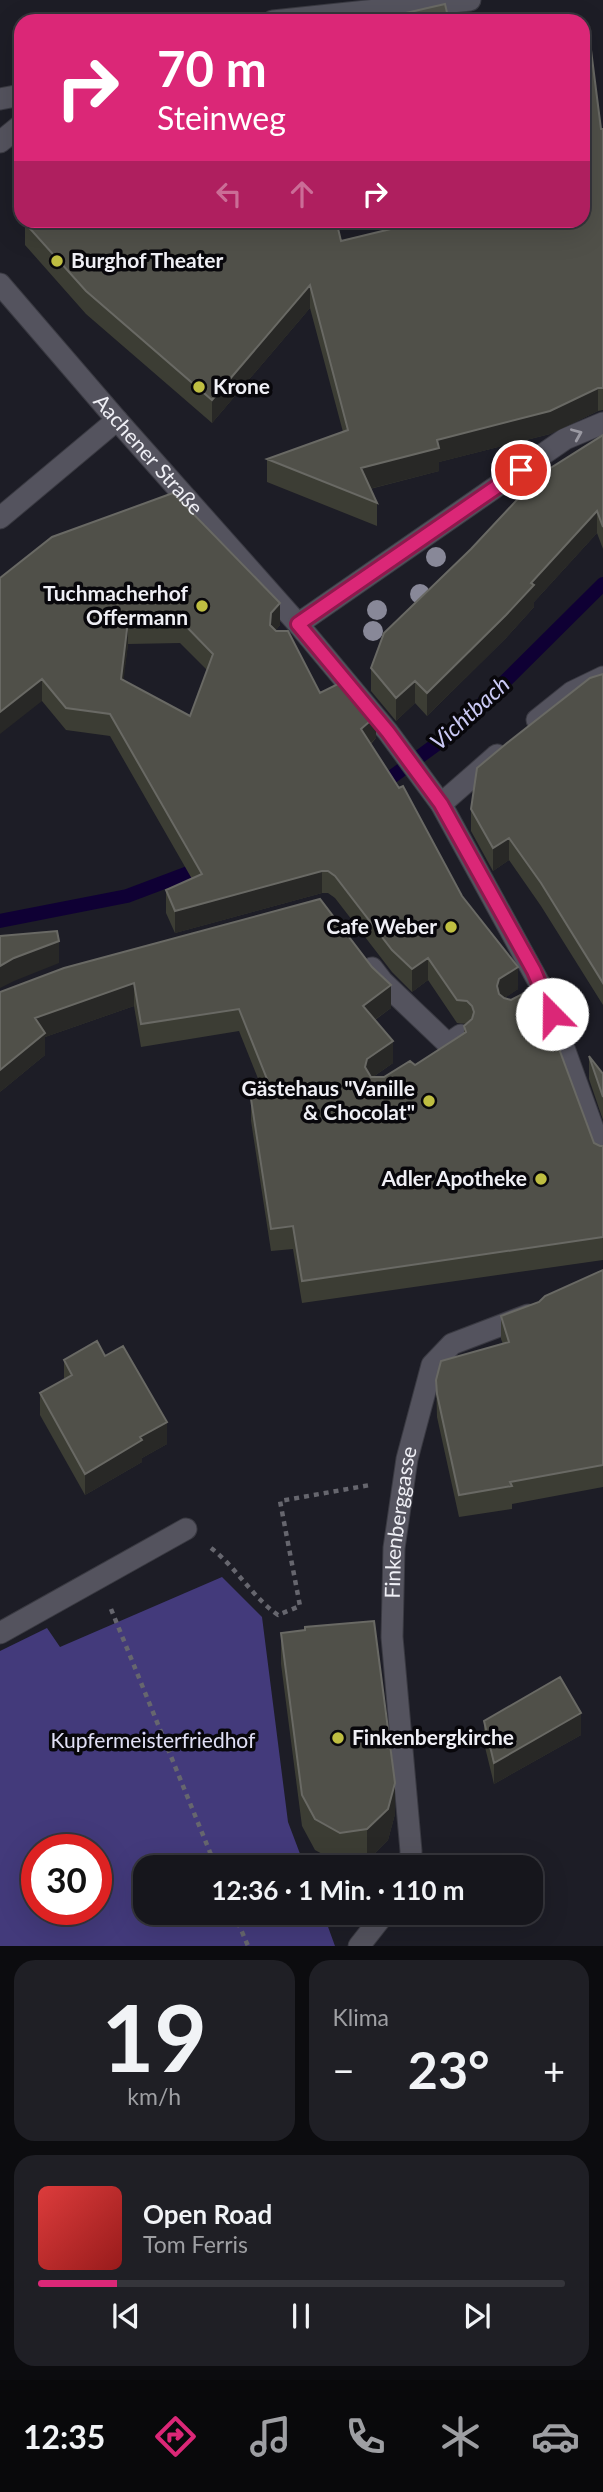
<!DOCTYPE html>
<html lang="de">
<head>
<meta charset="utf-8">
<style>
  :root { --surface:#16161c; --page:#1f1f25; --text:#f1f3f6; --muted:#9e9fa3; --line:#35353b; --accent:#db2777 }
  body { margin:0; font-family:Lato,sans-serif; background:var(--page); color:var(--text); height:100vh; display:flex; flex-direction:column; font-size:26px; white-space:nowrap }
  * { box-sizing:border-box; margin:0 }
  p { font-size:23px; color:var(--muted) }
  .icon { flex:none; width:38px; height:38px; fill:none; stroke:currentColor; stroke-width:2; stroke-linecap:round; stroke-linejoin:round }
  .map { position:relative; height:1946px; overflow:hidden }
  .drawer { display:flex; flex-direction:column; gap:14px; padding:14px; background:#0c0c0f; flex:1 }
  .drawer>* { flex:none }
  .hud { position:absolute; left:14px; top:14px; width:576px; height:214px; border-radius:21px; box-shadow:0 7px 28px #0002,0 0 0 2px var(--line); background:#db2777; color:#fff; overflow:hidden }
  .speed { position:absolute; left:21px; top:1834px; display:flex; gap:14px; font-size:35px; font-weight:700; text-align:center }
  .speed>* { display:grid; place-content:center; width:91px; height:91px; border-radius:50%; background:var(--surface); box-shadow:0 7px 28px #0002,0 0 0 2px var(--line); line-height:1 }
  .speed .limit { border:10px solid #d22; background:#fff; color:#111 }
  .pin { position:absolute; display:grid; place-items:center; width:60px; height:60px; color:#fff; margin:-30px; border:4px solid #fff; border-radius:50%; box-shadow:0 2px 7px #0007 }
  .me { position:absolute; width:77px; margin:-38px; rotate:338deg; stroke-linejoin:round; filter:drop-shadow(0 0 5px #0008) }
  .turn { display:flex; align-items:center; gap:24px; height:147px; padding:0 28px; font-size:32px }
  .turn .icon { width:91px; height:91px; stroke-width:2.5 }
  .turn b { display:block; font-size:49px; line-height:60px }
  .lanes { display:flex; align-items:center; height:66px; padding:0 28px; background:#0003; justify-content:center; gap:35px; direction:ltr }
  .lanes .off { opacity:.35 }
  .big { font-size:52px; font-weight:700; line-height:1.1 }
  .drawer .card { flex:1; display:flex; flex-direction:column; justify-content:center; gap:10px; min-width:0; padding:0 24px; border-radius:21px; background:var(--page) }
  .drawer .dial { align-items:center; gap:0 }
  .dial b { font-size:91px; line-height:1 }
  .song { display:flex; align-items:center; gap:21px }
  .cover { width:84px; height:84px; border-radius:10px; background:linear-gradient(135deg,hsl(0 70% 55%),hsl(0 70% 35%)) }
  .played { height:7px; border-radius:4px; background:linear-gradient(90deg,var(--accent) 15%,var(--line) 15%) }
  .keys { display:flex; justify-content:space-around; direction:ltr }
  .heat { display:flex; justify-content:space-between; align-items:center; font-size:38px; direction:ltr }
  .drawer .tiles { flex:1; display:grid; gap:14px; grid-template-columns:1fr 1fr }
  .card:last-child { grid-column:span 2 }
  .trip { position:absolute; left:133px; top:1855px; width:410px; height:70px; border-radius:21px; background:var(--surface); box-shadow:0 7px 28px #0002,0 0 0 2px var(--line); font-weight:700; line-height:70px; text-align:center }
  .tabs { display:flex; height:112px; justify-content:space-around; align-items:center; background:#09090b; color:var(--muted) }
  .tabs .icon { width:49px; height:49px }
  .tabs .active { color:var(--accent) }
  .tabs b { font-size:32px; color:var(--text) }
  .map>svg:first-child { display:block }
  .green { fill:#433a7b; fill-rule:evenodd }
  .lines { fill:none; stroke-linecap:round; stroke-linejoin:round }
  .stream { stroke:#0f0034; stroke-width:14 }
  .minor-casing { stroke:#3a3a42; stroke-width:23 }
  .path { stroke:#66666e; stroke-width:4.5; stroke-dasharray:5 5; stroke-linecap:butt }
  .minor { stroke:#54535e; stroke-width:21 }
  .tree { fill:#888898 }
  .wall { fill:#3c3d34; fill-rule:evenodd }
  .shaded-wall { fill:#282826 }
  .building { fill:#505049; stroke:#696964; stroke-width:2; fill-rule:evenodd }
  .oneway { stroke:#9a99a2 }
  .route-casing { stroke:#8e194d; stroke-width:18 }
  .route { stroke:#db2777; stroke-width:12 }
  .poi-dot { fill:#bfbe41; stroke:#08070b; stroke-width:2.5 }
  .labels { text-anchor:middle; stroke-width:7; stroke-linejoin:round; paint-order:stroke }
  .poi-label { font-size:21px; font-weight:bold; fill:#efeff5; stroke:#08070b; text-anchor:end }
  .street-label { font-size:21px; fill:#efeff5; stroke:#08070b }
  .park-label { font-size:21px; fill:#e0dff5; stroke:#08070b }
  .water-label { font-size:23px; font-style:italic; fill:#cac9f4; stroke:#08070b }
</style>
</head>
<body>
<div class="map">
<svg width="603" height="1946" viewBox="0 0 603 1946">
  <rect width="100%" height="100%" fill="#1d1d26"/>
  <path class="green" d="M222,1577L262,1617L288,1822L305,1867H145V1913H323L335,1946H0V1651L47,1628L60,1647ZM37,1850H96V1909H37Z"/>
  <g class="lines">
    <path class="stream" d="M378,787L456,730L603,584
      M0,921L127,896L204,867"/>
    <g class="minor-casing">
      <g id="minor">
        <path d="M273,21L470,0"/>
        <path d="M0,99L21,95"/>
        <path d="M0,142L21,125"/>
        <path id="s1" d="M0,284L117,420L298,624L388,732L441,804L543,990L603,1156"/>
        <path d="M0,518L117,420"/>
        <path d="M298,624L565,439L603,423"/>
        <path d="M537,720L572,692L603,677"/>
        <path d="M441,804L497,755"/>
        <path d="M372,968L382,981L448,1044L461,1035"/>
        <path d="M0,1633L186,1529"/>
        <path id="s2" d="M410,1867L411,1851L392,1637L394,1548L407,1459L432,1365L452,1344L528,1315"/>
        <path d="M359,1946L385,1913"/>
      </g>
    </g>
    <path class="path" d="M211,1548C237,1568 252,1597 278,1615L300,1606L280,1501L370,1485
      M111,1609L216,1867
      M234,1913L248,1946"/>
    <use href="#minor" class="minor"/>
  </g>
  <g class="tree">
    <circle cx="436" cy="557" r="10"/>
    <circle cx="420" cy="594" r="10"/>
    <circle cx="377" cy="610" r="10"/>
    <circle cx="373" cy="631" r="10"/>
  </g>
  <path class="wall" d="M601,129H603V410L598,411L550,434L439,462V471L370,489L377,503V526L267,482V459L343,432L310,308L212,423L86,314L25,245V223L341,241L583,220Z
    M603,435V549L597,533L534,602V607L506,638L427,716L415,703L396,721L371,691V668Z
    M0,578L280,625L275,631L320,693L376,738L371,744L518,989L504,998L594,1143L600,1146H603V1260L302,1303L293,1249L271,1251L251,1121V1099L265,1096L239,1031L141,1047L134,1006L45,1037V1055L0,1092L64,968L391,1008L375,1020L393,1063L373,1077H384L415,1065L464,1033V1026L467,1024L457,1023L428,980L412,992L392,972L335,898L328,893H322L175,933L166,913V890L192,879L110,736L66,730L42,701ZM180,643L207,670L190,716L123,680L128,644Z
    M603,674V1005L541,906L509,860L493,871L471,831V809Z
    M589,1056L603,1074V1120L589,1079Z
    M603,1270V1487L512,1504V1509L459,1517L437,1417L436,1380L503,1344L501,1339V1316L539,1302Z
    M105,1356L167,1444L142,1458V1462L85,1495L40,1415V1393L64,1380V1360Z
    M281,1633L395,1814L388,1840L367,1861L340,1864L315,1850L302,1826L281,1664Z
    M484,1721L581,1735L494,1784L484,1743Z"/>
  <path class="shaded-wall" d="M310,285V308L212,423V400Z
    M598,388V411L550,434L439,462V471L361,491V468L437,440Z
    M597,511V533L534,602V607L506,638L427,716V693Z
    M280,603V625L271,636V613Z
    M128,621V644L121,701V679Z
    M42,679V701L0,734V712Z
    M415,681V703L396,721V698Z
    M376,716V738L361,752V729Z
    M509,838V860L493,871V848Z
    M322,871V893L175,933V911Z
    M59,941V963L14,981L0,988V966L14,958Z
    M428,958V980L412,992V969Z
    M518,967V989L499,1002L497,986L499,979Z
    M134,983V1006L45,1037V1055L0,1092V1070L35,1018Z
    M391,985V1008L363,1028V1006Z
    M393,1041V1063L367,1081L365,1067L367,1059Z
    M167,1422V1444L142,1458V1462L85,1495V1474L140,1437Z
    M581,1713V1735L494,1784V1763Z
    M395,1783V1814L388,1840L367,1861V1829Z"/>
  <path class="building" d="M445,4L449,21H371Z
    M591,50L601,129H603V388H598L550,411L437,440L439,448L361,468L377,503L267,459L348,430L310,285L212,400L86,291L25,223L28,220H336L341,241L428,220H583V52Z
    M603,435V527L597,511L531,583L534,585L506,615L427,693L415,681L396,698L371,668L384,633L471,549L541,474Z
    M173,493L280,603L271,613L270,625L276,631H288L320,693L346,680L376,716L361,729L399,788L403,786L462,896L518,967L499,979L497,986L499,994L504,998L511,1000L534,988L538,992L594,1143L600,1146H603V1237L302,1281L293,1226L271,1229L251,1099L273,1094L239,1009L141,1024L134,983L35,1018L45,1033L0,1070V992L64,968L320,899L372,967L391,985L363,1006L393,1041L367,1059L365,1067L371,1077H384L410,1061L415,1065L466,1032L464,1026L472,1019L474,1012L472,1006L467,1001L457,1000L428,958L412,969L392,950L335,876L328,871H322L175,911L166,890L202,874L110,714L66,708L42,679L0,712V578L52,537ZM180,620L213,654L190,716L121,679L128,621Z
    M603,674V983L541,883L509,838L493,848L471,809L477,768L507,743L590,678Z
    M57,931L59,941L14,958L0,966V936Z
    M589,1056L603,1074V1097Z
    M603,1270V1465L510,1482L512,1486L459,1495L437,1394L436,1380L441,1361L509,1342L501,1316L539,1302L545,1296Z
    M97,1341L105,1356L123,1346L167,1422L140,1437L142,1440L85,1474L40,1393L72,1375L64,1360Z
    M374,1621L395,1783L388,1809L367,1829L340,1833L315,1819L302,1795L281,1633L305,1630V1627Z
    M560,1677L581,1713L494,1763L484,1721Z"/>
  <defs><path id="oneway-chevron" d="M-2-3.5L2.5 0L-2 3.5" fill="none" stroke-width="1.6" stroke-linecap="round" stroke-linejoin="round" transform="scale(1.75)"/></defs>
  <use class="oneway" href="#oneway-chevron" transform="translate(577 434) rotate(-23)"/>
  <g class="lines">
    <g class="route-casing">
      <path id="route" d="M521,470L298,624L388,732L441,804L534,971L552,1014"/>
    </g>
    <use href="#route" class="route"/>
  </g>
  <g class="poi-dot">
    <circle cx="57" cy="261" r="7"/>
    <circle cx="199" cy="387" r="7"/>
    <circle cx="202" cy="606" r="7"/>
    <circle cx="451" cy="927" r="7"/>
    <circle cx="429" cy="1101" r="7"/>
    <circle cx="541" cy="1179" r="7"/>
    <circle cx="338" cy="1738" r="7"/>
  </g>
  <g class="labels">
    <g class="poi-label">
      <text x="71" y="268" text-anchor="start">Burghof Theater</text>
      <text x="213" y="394" text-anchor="start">Krone</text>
      <text x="188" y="601">Tuchmacherhof<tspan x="188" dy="24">Offermann</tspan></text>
      <text x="437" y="934">Cafe Weber</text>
      <text x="415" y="1096">Gästehaus "Vanille<tspan x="415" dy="24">&amp; Chocolat"</tspan></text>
      <text x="527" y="1186">Adler Apotheke</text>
      <text x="352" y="1745" text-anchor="start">Finkenbergkirche</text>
    </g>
    <g class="street-label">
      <text dy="7" stroke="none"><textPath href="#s1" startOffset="226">Aachener Straße</textPath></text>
      <text dy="7" stroke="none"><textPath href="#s2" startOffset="346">Finkenberggasse</textPath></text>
    </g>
    <g class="park-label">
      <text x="153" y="1748">Kupfermeisterfriedhof</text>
    </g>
    <g class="water-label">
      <text transform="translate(470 713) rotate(-42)" y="8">Vichtbach</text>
    </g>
  </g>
</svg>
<div class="speed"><div class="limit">30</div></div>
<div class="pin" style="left:521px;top:470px;background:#d93025"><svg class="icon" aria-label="arrive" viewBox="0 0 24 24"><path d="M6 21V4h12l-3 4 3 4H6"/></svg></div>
<svg class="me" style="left:552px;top:1014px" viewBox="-20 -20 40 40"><circle r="19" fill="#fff"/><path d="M0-13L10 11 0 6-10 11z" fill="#db2777"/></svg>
<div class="trip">12:36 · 1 Min. · 110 m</div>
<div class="hud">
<div class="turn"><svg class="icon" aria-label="right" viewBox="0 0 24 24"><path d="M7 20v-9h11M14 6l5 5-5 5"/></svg><div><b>70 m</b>Steinweg</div></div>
<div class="lanes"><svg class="icon off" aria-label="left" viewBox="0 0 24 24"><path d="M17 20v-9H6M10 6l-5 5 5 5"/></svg><svg class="icon off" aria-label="ahead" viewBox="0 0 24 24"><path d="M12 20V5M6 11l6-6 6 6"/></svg><svg class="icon" aria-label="right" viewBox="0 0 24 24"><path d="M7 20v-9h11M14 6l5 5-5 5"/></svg></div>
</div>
</div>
<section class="drawer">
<div class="tiles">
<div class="card dial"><b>19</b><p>km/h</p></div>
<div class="card"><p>Klima</p>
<div class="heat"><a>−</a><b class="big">23°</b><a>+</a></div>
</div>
<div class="card">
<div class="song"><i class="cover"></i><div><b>Open Road</b><p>Tom Ferris</p></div></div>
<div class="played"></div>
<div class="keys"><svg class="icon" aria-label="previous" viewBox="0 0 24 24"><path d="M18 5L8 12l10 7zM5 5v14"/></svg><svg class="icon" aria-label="pause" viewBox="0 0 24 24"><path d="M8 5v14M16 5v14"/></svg><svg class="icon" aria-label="next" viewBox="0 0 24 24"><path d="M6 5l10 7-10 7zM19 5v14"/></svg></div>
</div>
</div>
</section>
<nav class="tabs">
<b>12:35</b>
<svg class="icon active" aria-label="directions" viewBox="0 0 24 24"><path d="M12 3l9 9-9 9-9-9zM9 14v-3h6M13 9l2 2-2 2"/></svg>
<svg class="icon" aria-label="music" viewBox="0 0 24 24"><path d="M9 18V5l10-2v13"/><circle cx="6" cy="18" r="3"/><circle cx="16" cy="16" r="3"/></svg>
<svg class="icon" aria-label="phone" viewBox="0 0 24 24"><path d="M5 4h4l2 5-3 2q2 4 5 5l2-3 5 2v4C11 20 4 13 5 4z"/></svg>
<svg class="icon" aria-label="climate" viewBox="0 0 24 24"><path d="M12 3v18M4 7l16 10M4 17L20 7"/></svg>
<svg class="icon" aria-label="car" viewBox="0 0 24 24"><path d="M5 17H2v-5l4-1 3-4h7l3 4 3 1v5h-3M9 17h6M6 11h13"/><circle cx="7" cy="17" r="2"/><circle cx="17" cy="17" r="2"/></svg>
</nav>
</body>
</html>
